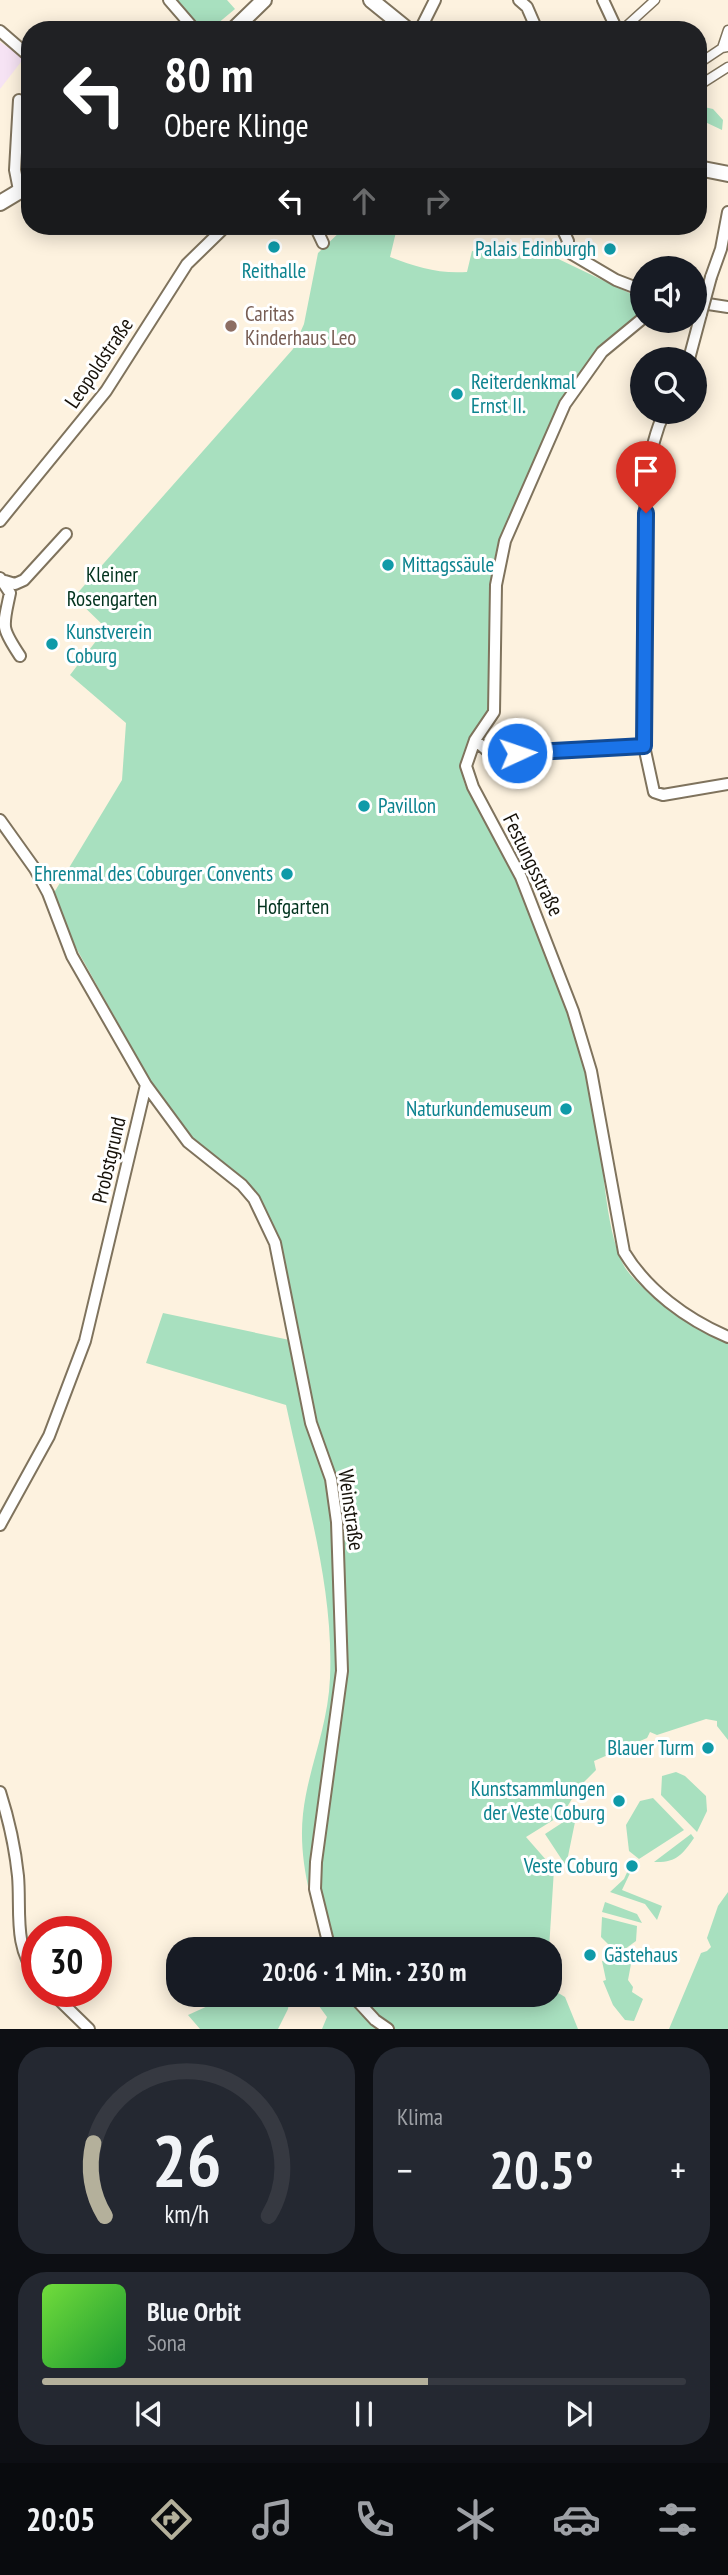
<!DOCTYPE html>
<html lang="de">
<head>
<meta charset="utf-8">
<style>
  :root { --surface:#171b24; --page:#242831; --text:#f1f3f6; --muted:#9ea1a6; --line:#363941; --accent:#b4b09b }
  body { margin:0; font-family:"PT Sans Narrow",sans-serif; background:var(--page); color:var(--text); height:100vh; display:flex; flex-direction:column; font-size:26px; white-space:nowrap }
  * { box-sizing:border-box; margin:0 }
  p { font-size:23px; color:var(--muted) }
  .icon { flex:none; width:38px; height:38px; fill:none; stroke:currentColor; stroke-width:2; stroke-linecap:round; stroke-linejoin:round }
  .map { position:relative; height:2029px; overflow:hidden }
  .panel { display:flex; flex-direction:column; gap:18px; padding:18px; background:#0d0f14; flex:1 }
  .panel>* { flex:none }
  .banner { position:absolute; left:21px; top:21px; width:686px; height:214px; border-radius:28px; box-shadow:0 4px 18px #0003; background:#202124; color:#fff; overflow:hidden }
  .fabs { position:absolute; left:630px; top:256px; display:grid; gap:14px }
  .fabs a { display:grid; place-items:center; width:77px; height:77px; border-radius:50%; background:var(--surface); box-shadow:0 4px 18px #0003; font-size:35px }
  .speed { position:absolute; left:21px; top:1916px; display:flex; gap:14px; font-size:35px; font-weight:700; text-align:center }
  .speed>* { display:grid; place-content:center; width:91px; height:91px; border-radius:50%; background:var(--surface); box-shadow:0 4px 18px #0003; line-height:1 }
  .speed .limit { border:10px solid #d22; background:#fff; color:#111 }
  .pin { position:absolute; display:grid; place-items:center; width:60px; height:60px; color:#fff; margin:-72px -30px; border-radius:50% 50% 50% 0; rotate:-45deg; box-shadow:0 0 7px #0007 }
  .pin .icon { rotate:45deg }
  .me { position:absolute; width:77px; margin:-38px; rotate:87deg; stroke-linejoin:round; filter:drop-shadow(0 0 5px #0008) }
  .turn { display:flex; align-items:center; gap:24px; height:147px; padding:0 28px; font-size:32px }
  .turn .icon { width:91px; height:91px; stroke-width:2.5 }
  .turn b { display:block; font-size:49px; line-height:60px }
  .lanes { display:flex; align-items:center; height:66px; padding:0 28px; background:#0003; justify-content:center; gap:35px; direction:ltr }
  .lanes .off { opacity:.35 }
  .big { font-size:52px; font-weight:700; line-height:1.1 }
  .panel .card { flex:1; display:flex; flex-direction:column; justify-content:center; gap:10px; min-width:0; padding:0 24px; border-radius:28px; background:var(--page) }
  .panel .dial { align-items:center; gap:0 }
  .dial svg { height:182px; overflow:visible; fill:none; stroke:var(--line); stroke-width:7; stroke-linecap:round; text-anchor:middle }
  .dial text { fill:var(--text); stroke:none }
  .song { display:flex; align-items:center; gap:21px }
  .cover { width:84px; height:84px; border-radius:10px; background:linear-gradient(135deg,hsl(100 70% 55%),hsl(130 70% 35%)) }
  .played { height:7px; border-radius:4px; background:linear-gradient(90deg,var(--accent) 60%,var(--line) 60%) }
  .keys { display:flex; justify-content:space-around; direction:ltr }
  .heat { display:flex; justify-content:space-between; align-items:center; font-size:38px; direction:ltr }
  .panel .tiles { flex:1; display:grid; gap:18px; grid-template-columns:1fr 1fr }
  .card:last-child { grid-column:span 2 }
  .trip { position:absolute; left:166px; top:1937px; width:396px; height:70px; border-radius:28px; background:var(--surface); box-shadow:0 4px 18px #0003; font-weight:700; line-height:70px; text-align:center }
  .dock { display:flex; height:112px; justify-content:space-around; align-items:center; background:#090b0e; color:var(--muted) }
  .dock .icon { width:49px; height:49px }
  .dock .active { color:var(--accent) }
  .dock b { font-size:32px; color:var(--text) }
  .map>svg:first-child { display:block }
  .education { fill:#f6e3f4 }
  .green { fill:#a8e0bf }
  .lines { fill:none; stroke-linecap:round; stroke-linejoin:round }
  .pedestrian-casing { stroke:#7f735d; stroke-width:11 }
  .minor-casing { stroke:#7f735d; stroke-width:14 }
  .tertiary-casing { stroke:#7f735d; stroke-width:18 }
  .pedestrian { stroke:#fff; stroke-width:8 }
  .minor { stroke:#fff; stroke-width:10 }
  .tertiary { stroke:#fff; stroke-width:14 }
  .minor-bridge-casing { stroke:#7f735d; stroke-width:14; stroke-linecap:butt }
  .minor-bridge { stroke:#fff; stroke-width:10 }
  .route-casing { stroke:#114b97; stroke-width:18 }
  .route { stroke:#1a73e8; stroke-width:12 }
  .culture-dot { fill:#0f9aa8; stroke:#fff; stroke-width:2.5 }
  .education-dot { fill:#8d6e63; stroke:#fff; stroke-width:2.5 }
  .labels { text-anchor:middle; stroke-width:6; stroke-linejoin:round; paint-order:stroke }
  .culture-label { font-size:21px; fill:#0d838f; stroke:#fff; text-anchor:end }
  .education-label { font-size:21px; fill:#785e54; stroke:#fff; text-anchor:start }
  .street-label { font-size:21px; fill:#161109; stroke:#fff }
  .park-label { font-size:21px; fill:#02331e; stroke:#fff }
</style>
</head>
<body>
<div class="map">
<svg width="728" height="2029" viewBox="0 0 728 2029">
  <rect width="100%" height="100%" fill="#fdf2df"/>
  <path class="education" d="M0,42L24,58L0,89Z"/>
  <path class="green" d="M177,0H227L235,9L211,29H201Z
    M704,107L713,109L723,120L722,130L703,121L698,131V111Z
    M346,226H381L396,232L390,257C417,267 438,274 467,272L472,251L550,255L642,299V317C579,348 554,417 527,478C515,504 499,533 494,562C487,609 491,659 490,706C481,732 457,748 463,778C465,788 472,798 477,807C490,831 505,856 517,882C551,957 578,1032 595,1113C604,1157 604,1225 623,1264C636,1290 701,1332 728,1344V1740L717,1726V1721L706,1719L657,1735L650,1732L647,1738L594,1761L596,1770L571,1795L573,1797L563,1814L526,1837L554,1869L549,1949H326C312,1907 298,1860 303,1814C308,1768 328,1728 330,1678C334,1586 305,1495 286,1405L146,1363L163,1313L299,1342L267,1216L191,1140L162,1102L75,946L52,896L122,780L126,723L70,675L106,628L74,597L293,349L304,324L318,253Z
    M676,1772L685,1776L706,1796L707,1811L697,1832L661,1795L662,1776Z
    M653,1798L684,1830L639,1859L629,1851L626,1825L640,1801Z
    M568,1819L575,1822L566,1866L545,1834Z
    M691,1834L694,1838C682,1855 676,1863 654,1862Z
    M629,1868L632,1869L622,1890L662,1906L657,1920L645,1904L610,1892L624,1879Z
    M728,1892V2029H669L701,1953L707,1951L711,1947L707,1938L718,1906Z
    M605,1902L637,1914L642,1923L602,1912Z
    M602,1917L637,1926L636,1941L625,1949L611,1947L601,1937Z
    M602,1961L631,1964L628,1980L633,1987L632,1992L643,1999L634,2021L625,2020L613,2005L603,1981L606,1980Z
    M550,1988L565,1997L578,2029H322L327,2017L311,1995H550Z
    M232,1995H290L288,2009L278,2029H200L188,2015Z"/>
  <g class="lines">
    <g class="pedestrian-casing">
      <path id="pedestrian" d="M622,30L655,0
        M722,48L728,30
        M698,64L722,48L728,47
        M698,86L728,67"/>
    </g>
    <g class="minor-casing">
      <path id="minor" d="M169,0L195,30
        M519,0L527,7L537,30
        M603,0L617,30
        M420,30L435,0
        M0,31L30,57
        M19,190L15,170L19,100
        M315,226L323,243
        M561,226L568,241L565,250L616,280L642,290
        M711,277L721,249L728,212
        M695,302L728,307
        M642,319L602,352L565,404L505,541L496,585L494,712L475,740L466,766L473,787L521,877L573,1011L591,1071L624,1252C647,1290 686,1319 728,1337
        M689,359L701,314L695,313
        M665,411C642,459 645,517 644,569C643,628 643,687 644,746L654,792L663,795L728,784
        M0,521L106,391L187,264L226,226
        M0,578L10,593C3,627 0,626 20,656
        M5,581L15,584L24,580L66,534
        M475,740L491,754L644,746
        M0,820L35,869L48,893L72,956L146,1085L188,1142L242,1185L254,1199L275,1243L311,1423L331,1479L337,1522L342,1671L316,1862L315,1889L330,1950
        M0,1525L49,1436L85,1341L146,1085
        M0,1792C9,1820 15,1847 18,1876C21,1909 13,1948 37,1975
        M51,1992L89,2029
        M352,1995L375,2020L388,2029"/>
    </g>
    <g class="tertiary-casing">
      <path id="tertiary" d="M371,0L408,30
        M233,30L264,0
        M698,168L728,174
        M0,203L30,185"/>
    </g>
    <use href="#pedestrian" class="pedestrian"/>
    <use href="#minor" class="minor"/>
    <use href="#tertiary" class="tertiary"/>
    <g class="minor-bridge-casing">
      <path id="minor-bridge" d="M701,314L711,277"/>
    </g>
    <use href="#minor-bridge" class="minor-bridge"/>
  </g>
  <g class="lines">
    <g class="route-casing">
      <path id="route" d="M517,753L644,746L646,513"/>
    </g>
    <use href="#route" class="route"/>
  </g>
  <g class="culture-dot">
    <circle cx="274" cy="247" r="7"/>
    <circle cx="610" cy="249" r="7"/>
    <circle cx="457" cy="394" r="7"/>
    <circle cx="388" cy="565" r="7"/>
    <circle cx="52" cy="644" r="7"/>
    <circle cx="364" cy="806" r="7"/>
    <circle cx="287" cy="874" r="7"/>
    <circle cx="566" cy="1109" r="7"/>
    <circle cx="708" cy="1748" r="7"/>
    <circle cx="619" cy="1801" r="7"/>
    <circle cx="632" cy="1866" r="7"/>
    <circle cx="590" cy="1955" r="7"/>
  </g>
  <circle class="education-dot" cx="231" cy="326" r="7"/>
  <g class="labels">
    <g class="culture-label">
      <text x="596" y="256">Palais Edinburgh</text>
      <text x="274" y="278" text-anchor="middle">Reithalle</text>
      <text x="471" y="389" text-anchor="start">Reiterdenkmal<tspan x="471" dy="24">Ernst II.</tspan></text>
      <text x="402" y="572" text-anchor="start">Mittagssäule</text>
      <text x="66" y="639" text-anchor="start">Kunstverein<tspan x="66" dy="24">Coburg</tspan></text>
      <text x="378" y="813" text-anchor="start">Pavillon</text>
      <text x="273" y="881">Ehrenmal des Coburger Convents</text>
      <text x="552" y="1116">Naturkundemuseum</text>
      <text x="694" y="1755">Blauer Turm</text>
      <text x="605" y="1796">Kunstsammlungen<tspan x="605" dy="24">der Veste Coburg</tspan></text>
      <text x="618" y="1873">Veste Coburg</text>
      <text x="604" y="1962" text-anchor="start">Gästehaus</text>
    </g>
    <g class="education-label">
      <text x="245" y="321">Caritas<tspan x="245" dy="24">Kinderhaus Leo</tspan></text>
    </g>
    <g class="street-label">
      <text transform="translate(99 363) rotate(-56)" y="7">Leopoldstraße</text>
      <text transform="translate(533 865) rotate(64)" y="7">Festungsstraße</text>
      <text transform="translate(109 1160) rotate(-77)" y="7">Probstgrund</text>
      <text transform="translate(351 1510) rotate(82)" y="7">Weinstraße</text>
    </g>
    <g class="park-label">
      <text x="112" y="582">Kleiner<tspan x="112" dy="24">Rosengarten</tspan></text>
      <text x="293" y="914">Hofgarten</text>
    </g>
  </g>
</svg>
<div class="fabs">
<a><svg class="icon" aria-label="sound" viewBox="0 0 24 24"><path d="M4 9h4l5-4v14l-5-4H4zM17 9q2 3 0 6"/></svg></a>
<a><svg class="icon" aria-label="search" viewBox="0 0 24 24"><circle cx="10" cy="10" r="6"/><path d="M15 15l6 6"/></svg></a>
</div>
<div class="speed"><div class="limit">30</div></div>
<div class="pin" style="left:646px;top:513px;background:#d93025"><svg class="icon" aria-label="arrive" viewBox="0 0 24 24"><path d="M6 21V4h12l-3 4 3 4H6"/></svg></div>
<svg class="me" style="left:517px;top:753px" viewBox="-20 -20 40 40"><circle r="17" fill="#1a73e8" stroke="#fff" stroke-width="3"/><path d="M0-11L8 9 0 5-8 9z" fill="#fff"/></svg>
<div class="trip">20:06 · 1 Min. · 230 m</div>
<div class="banner">
<div class="turn"><svg class="icon" aria-label="left" viewBox="0 0 24 24"><path d="M17 20v-9H6M10 6l-5 5 5 5"/></svg><div><b>80 m</b>Obere Klinge</div></div>
<div class="lanes"><svg class="icon" aria-label="left" viewBox="0 0 24 24"><path d="M17 20v-9H6M10 6l-5 5 5 5"/></svg><svg class="icon off" aria-label="ahead" viewBox="0 0 24 24"><path d="M12 20V5M6 11l6-6 6 6"/></svg><svg class="icon off" aria-label="right" viewBox="0 0 24 24"><path d="M7 20v-9h11M14 6l5 5-5 5"/></svg></div>
</div>
</div>
<section class="panel">
<div class="tiles">
<div class="card dial"><svg viewBox="0 0 100 80">
<path d="M14 69A42 42 0 1 1 86 69"/>
<path d="M14 69A42 42 0 0 1 9 37" stroke="#b4b09b"/>
<text x="50" y="56" font-size="32" font-weight="700">26</text>
<text x="50" y="72" font-size="11">km/h</text>
</svg></div>
<div class="card"><p>Klima</p>
<div class="heat"><a>−</a><b class="big">20.5°</b><a>+</a></div>
</div>
<div class="card">
<div class="song"><i class="cover"></i><div><b>Blue Orbit</b><p>Sona</p></div></div>
<div class="played"></div>
<div class="keys"><svg class="icon" aria-label="previous" viewBox="0 0 24 24"><path d="M18 5L8 12l10 7zM5 5v14"/></svg><svg class="icon" aria-label="pause" viewBox="0 0 24 24"><path d="M8 5v14M16 5v14"/></svg><svg class="icon" aria-label="next" viewBox="0 0 24 24"><path d="M6 5l10 7-10 7zM19 5v14"/></svg></div>
</div>
</div>
</section>
<nav class="dock">
<b>20:05</b>
<svg class="icon active" aria-label="directions" viewBox="0 0 24 24"><path d="M12 3l9 9-9 9-9-9zM9 14v-3h6M13 9l2 2-2 2"/></svg>
<svg class="icon" aria-label="music" viewBox="0 0 24 24"><path d="M9 18V5l10-2v13"/><circle cx="6" cy="18" r="3"/><circle cx="16" cy="16" r="3"/></svg>
<svg class="icon" aria-label="phone" viewBox="0 0 24 24"><path d="M5 4h4l2 5-3 2q2 4 5 5l2-3 5 2v4C11 20 4 13 5 4z"/></svg>
<svg class="icon" aria-label="climate" viewBox="0 0 24 24"><path d="M12 3v18M4 7l16 10M4 17L20 7"/></svg>
<svg class="icon" aria-label="car" viewBox="0 0 24 24"><path d="M5 17H2v-5l4-1 3-4h7l3 4 3 1v5h-3M9 17h6M6 11h13"/><circle cx="7" cy="17" r="2"/><circle cx="17" cy="17" r="2"/></svg>
<svg class="icon" aria-label="filters" viewBox="0 0 24 24"><path d="M4 7h16M4 17h16"/><circle cx="9" cy="7" r="2"/><circle cx="15" cy="17" r="2"/></svg>
</nav>
</body>
</html>
